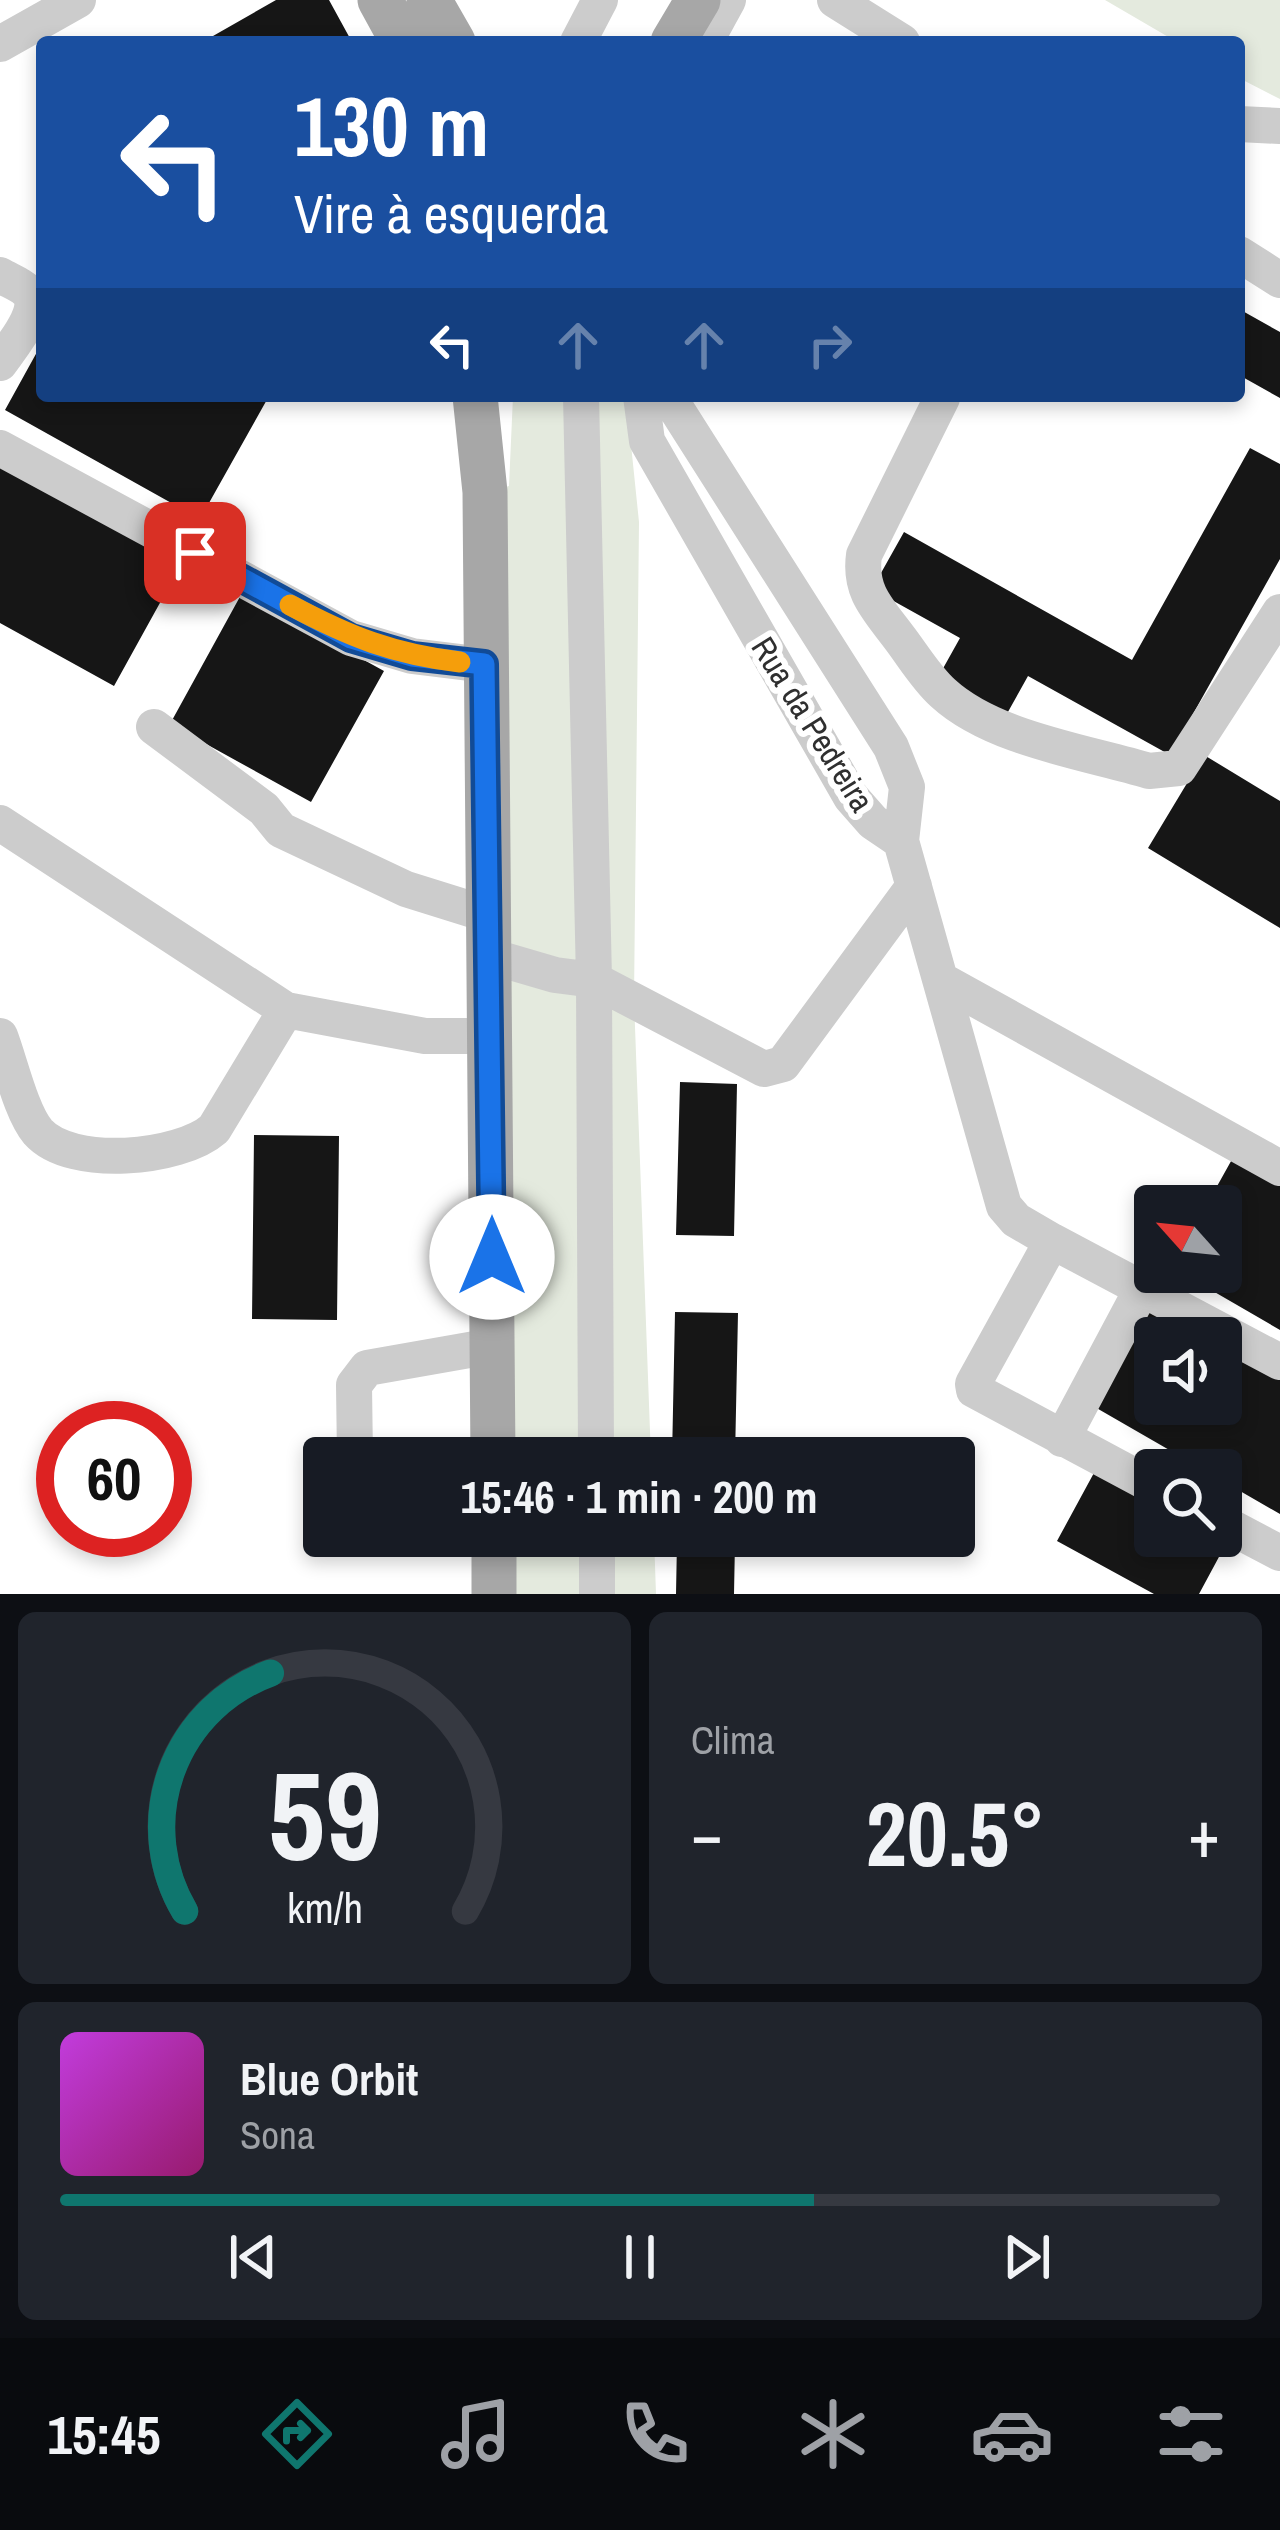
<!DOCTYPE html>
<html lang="pt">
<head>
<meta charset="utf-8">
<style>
  :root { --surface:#171b24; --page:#20242c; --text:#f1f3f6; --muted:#9ea1a6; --line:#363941; --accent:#0f766e }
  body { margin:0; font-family:"Archivo Narrow",sans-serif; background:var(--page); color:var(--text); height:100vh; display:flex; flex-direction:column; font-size:45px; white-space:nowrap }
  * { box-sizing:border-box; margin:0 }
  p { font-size:39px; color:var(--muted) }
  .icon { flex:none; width:66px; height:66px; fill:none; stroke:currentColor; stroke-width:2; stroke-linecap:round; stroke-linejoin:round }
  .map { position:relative; height:1594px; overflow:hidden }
  .side { display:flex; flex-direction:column; gap:18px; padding:18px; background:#0d0f14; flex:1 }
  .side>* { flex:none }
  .guide { position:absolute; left:36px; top:36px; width:1209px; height:366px; border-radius:12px; box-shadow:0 6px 18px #0003; background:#1a4fa0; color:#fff; overflow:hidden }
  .needle { width:78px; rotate:297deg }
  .buttons { position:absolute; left:1134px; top:1185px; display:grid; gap:24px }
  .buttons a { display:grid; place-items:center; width:108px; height:108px; border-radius:12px; background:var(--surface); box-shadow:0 6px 18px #0003; font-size:60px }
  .speed { position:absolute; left:36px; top:1401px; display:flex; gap:24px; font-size:60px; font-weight:700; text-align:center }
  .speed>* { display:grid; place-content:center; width:156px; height:156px; border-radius:50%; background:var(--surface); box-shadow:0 6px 18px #0003; line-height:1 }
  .speed .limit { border:18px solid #d22; background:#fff; color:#111 }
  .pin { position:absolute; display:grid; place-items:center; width:102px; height:102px; color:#fff; margin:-51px; border-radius:24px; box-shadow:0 6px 18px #0006 }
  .me { position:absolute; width:132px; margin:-66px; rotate:0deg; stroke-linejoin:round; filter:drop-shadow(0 0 9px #0008) }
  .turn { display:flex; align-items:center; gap:42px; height:252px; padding:0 60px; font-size:54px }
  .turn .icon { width:156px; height:156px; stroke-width:2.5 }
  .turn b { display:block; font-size:84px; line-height:102px }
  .lanes { display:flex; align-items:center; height:114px; padding:0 60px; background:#0003; justify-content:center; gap:60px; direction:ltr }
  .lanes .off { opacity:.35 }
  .big { font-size:90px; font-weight:800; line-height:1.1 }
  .side .tile { flex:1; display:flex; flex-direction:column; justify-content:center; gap:18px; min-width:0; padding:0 42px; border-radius:18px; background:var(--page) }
  .side .dial { align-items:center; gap:0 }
  .dial svg { height:312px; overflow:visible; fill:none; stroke:var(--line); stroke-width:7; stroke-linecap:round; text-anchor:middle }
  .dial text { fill:var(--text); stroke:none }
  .song { display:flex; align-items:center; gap:36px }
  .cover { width:144px; height:144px; border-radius:18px; background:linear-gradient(135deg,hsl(290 70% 55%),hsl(320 70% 35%)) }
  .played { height:12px; border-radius:6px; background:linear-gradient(90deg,var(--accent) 65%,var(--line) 65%) }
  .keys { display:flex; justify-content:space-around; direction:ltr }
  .heat { display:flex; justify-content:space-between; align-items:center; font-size:66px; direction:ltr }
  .side .tiles { flex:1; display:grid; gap:18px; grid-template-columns:1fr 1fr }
  .tile:last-child { grid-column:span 2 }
  .trip { position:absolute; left:303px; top:1437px; width:672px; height:120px; border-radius:12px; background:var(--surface); box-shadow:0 6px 18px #0003; font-weight:800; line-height:120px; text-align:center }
  .tab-bar { display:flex; height:192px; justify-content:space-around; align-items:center; background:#090b0e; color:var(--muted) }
  .tab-bar .icon { width:84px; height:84px }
  .tab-bar .selected { color:var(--accent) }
  .tab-bar b { font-size:54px; color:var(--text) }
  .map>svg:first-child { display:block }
  .green { fill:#e4eade }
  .building { fill:#161616 }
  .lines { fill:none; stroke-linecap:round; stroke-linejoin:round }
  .minor { stroke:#ccc; stroke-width:36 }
  .major { stroke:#a7a7a7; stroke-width:45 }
  .route-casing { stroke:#114b97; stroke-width:30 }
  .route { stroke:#1a73e8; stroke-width:21 }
  .slow { stroke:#f59e0b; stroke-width:21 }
  .labels { text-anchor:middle; stroke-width:12; stroke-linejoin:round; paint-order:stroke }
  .street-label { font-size:33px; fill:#2f2f2f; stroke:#fff }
</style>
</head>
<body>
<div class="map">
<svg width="1280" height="1594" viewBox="0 0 1280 1594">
  <rect width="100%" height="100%" fill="#fff"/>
  <path class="green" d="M1105,0H1280V99L1239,78V42H1177Z
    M513,396H626L639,522L634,1000L651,1458H496L485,492L509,486Z
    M497,1536H654L656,1594H497Z"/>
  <path class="building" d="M276,0H329L352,42H216L213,36Z
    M1239,309L1280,332V398L1239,375Z
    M42,343V396H269L200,519L5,410Z
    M1250,448L1280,464V559L1170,755L1028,676L1004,719L936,681L960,638L872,589L904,532L1132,660Z
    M0,463L182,563L114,686L0,623Z
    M242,593L384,671L311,802L170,724Z
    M1204,755L1280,801V928L1148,848Z
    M680,1082L737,1084L734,1236L676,1235Z
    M254,1135L339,1136L337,1320L252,1319Z
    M1235,1154L1280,1180V1330L1180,1272H1221V1206H1206Z
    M1152,1303L1213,1338H1155V1404H1221V1343L1280,1377V1514L1221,1480V1470H1204L1093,1406Z
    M675,1312L738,1313L735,1458H672Z
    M1095,1471L1155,1503V1536H1215L1227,1542L1199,1594H1154L1057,1541Z
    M677,1541L735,1542L734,1594H676Z"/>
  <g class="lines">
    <path class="minor" d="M835,0L902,42
      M578,42L600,0
      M705,42L728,0
      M0,44L78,0
      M1239,124L1280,126
      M1239,254L1280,280
      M0,275C8,280 20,284 27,291C46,307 10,348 0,363
      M581,396L594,980L596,1458
      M641,396L647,441L851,797L873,822L901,841
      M668,396L891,747L907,787L901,841L1004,1206L1016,1220L1052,1241L1280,1362
      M942,398L864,555C859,591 877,608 898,636C912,654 926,678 943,693C993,739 1086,752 1149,771L1179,768L1280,612
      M0,448L351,638L412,656L485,665
      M154,727L264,809L281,830L406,889L486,914
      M0,823L286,1010L425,1036H490
      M487,955L555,975L594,980L764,1069L783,1064L914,886
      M941,980L1280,1168
      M0,1036C10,1062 21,1112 38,1132C71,1169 180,1159 214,1129L286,1010
      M1052,1241L973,1384L974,1390L1155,1487
      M1062,1439L1143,1287
      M355,1458L354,1385L367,1368L492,1346
      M1221,1522L1280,1553
      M597,1536V1594"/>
    <path class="major" d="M380,0L403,42
      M429,0L453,42
      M673,42L698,0
      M475,396L485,492L493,1458
      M494,1536V1594"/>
  </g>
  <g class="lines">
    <g class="route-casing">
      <path id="route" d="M195,553L351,638L412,656L484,664L492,1257"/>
    </g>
    <use href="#route" class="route"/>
    <path class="slow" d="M290,605C350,637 393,654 460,662"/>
  </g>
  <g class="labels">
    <g class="street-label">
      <text transform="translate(813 724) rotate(58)" y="12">Rua da Pedreira</text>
    </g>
  </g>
</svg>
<div class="buttons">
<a><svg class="needle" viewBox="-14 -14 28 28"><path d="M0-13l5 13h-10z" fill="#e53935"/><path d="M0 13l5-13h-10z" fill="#9ea1a6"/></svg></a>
<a><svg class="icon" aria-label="sound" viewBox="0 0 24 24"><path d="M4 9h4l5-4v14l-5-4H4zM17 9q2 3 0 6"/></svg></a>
<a><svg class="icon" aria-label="search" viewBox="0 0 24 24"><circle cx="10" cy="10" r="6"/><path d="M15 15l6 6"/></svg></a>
</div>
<div class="speed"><div class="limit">60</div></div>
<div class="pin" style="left:195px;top:553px;background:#d93025"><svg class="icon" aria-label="arrive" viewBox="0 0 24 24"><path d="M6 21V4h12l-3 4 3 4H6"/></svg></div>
<svg class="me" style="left:492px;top:1257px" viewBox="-20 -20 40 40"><circle r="19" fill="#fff"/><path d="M0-13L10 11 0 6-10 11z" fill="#1a73e8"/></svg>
<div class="trip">15:46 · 1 min · 200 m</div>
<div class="guide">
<div class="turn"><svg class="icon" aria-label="left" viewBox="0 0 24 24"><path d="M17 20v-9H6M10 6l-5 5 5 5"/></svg><div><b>130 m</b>Vire à esquerda</div></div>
<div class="lanes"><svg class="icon" aria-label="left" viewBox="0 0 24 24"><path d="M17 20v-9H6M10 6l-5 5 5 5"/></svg><svg class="icon off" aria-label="ahead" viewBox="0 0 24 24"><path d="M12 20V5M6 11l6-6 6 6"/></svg><svg class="icon off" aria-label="ahead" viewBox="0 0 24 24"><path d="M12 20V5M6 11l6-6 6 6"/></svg><svg class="icon off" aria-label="right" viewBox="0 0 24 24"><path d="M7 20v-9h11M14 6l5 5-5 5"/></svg></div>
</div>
</div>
<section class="side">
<div class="tiles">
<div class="tile dial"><svg viewBox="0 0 100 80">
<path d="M14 69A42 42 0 1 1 86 69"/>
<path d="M14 69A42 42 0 0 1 36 8" stroke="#0f766e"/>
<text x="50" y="56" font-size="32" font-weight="700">59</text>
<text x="50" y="72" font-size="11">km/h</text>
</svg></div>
<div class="tile"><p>Clima</p>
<div class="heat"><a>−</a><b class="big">20.5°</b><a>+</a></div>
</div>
<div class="tile">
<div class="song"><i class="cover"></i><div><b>Blue Orbit</b><p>Sona</p></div></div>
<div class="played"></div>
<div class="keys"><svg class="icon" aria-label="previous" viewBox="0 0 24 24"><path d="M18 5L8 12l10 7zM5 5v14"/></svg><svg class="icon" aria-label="pause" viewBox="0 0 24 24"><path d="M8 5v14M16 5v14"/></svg><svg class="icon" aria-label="next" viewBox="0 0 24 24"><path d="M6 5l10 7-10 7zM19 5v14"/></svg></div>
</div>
</div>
</section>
<nav class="tab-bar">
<b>15:45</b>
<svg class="icon selected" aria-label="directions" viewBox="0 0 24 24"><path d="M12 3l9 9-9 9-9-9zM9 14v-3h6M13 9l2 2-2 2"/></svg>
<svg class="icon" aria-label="music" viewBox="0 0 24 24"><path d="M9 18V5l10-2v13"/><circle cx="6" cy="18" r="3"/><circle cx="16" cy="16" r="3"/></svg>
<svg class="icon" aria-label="phone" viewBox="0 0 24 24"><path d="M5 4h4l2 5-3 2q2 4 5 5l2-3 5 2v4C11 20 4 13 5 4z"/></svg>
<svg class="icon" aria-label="climate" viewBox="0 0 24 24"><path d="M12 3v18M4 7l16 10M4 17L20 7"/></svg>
<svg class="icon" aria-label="car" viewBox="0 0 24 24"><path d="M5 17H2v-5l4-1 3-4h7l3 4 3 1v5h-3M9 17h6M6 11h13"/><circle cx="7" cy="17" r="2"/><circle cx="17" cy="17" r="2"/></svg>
<svg class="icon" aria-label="filters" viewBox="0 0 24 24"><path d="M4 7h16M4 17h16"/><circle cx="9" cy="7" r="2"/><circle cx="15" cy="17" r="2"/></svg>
</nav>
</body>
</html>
